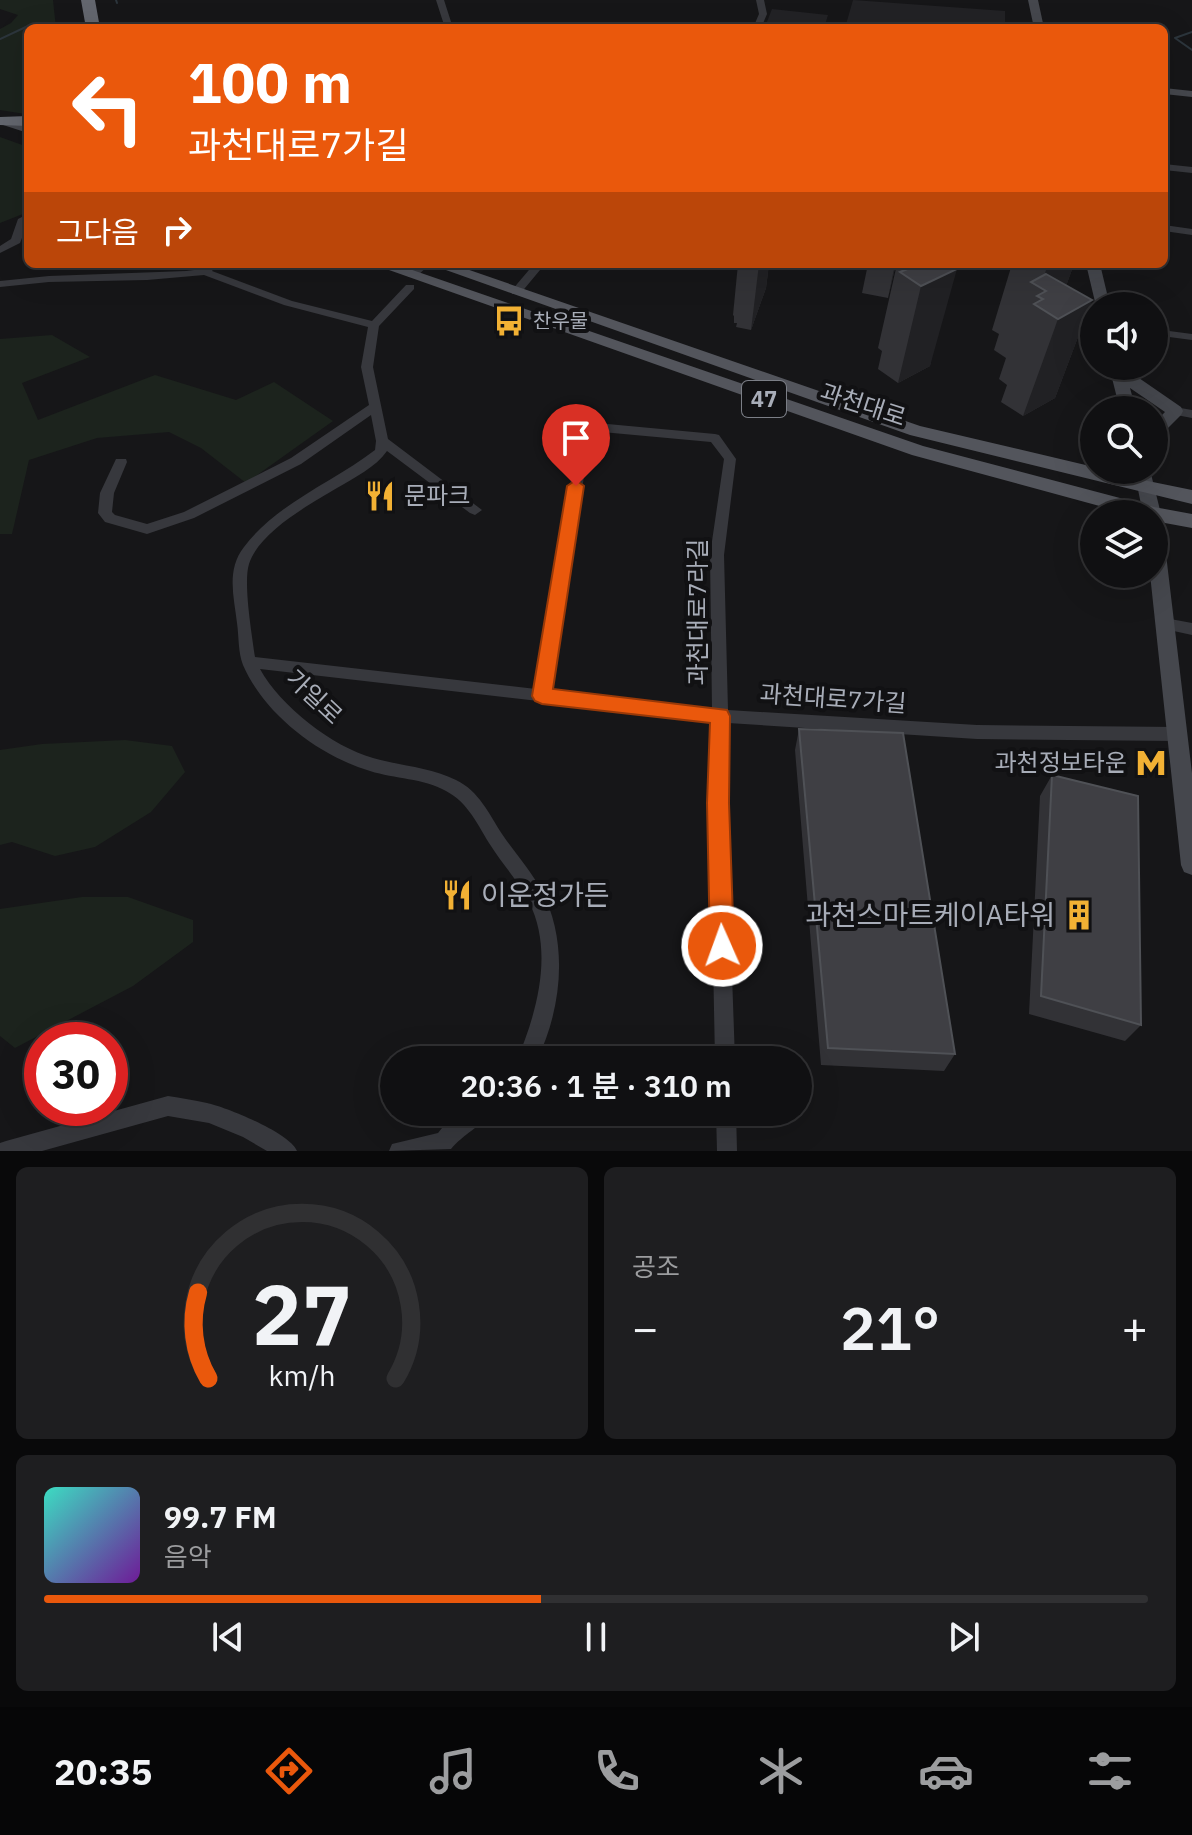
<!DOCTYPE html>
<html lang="ko">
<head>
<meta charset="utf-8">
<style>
  :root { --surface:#101012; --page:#1e1e20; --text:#f1f3f6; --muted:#9c9d9f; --line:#303032; --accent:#ea580c }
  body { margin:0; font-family:"IBM Plex Sans","Noto Sans KR",sans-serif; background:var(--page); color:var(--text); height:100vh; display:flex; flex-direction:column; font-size:30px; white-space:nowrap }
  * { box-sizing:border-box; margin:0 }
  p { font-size:26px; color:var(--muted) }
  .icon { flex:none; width:44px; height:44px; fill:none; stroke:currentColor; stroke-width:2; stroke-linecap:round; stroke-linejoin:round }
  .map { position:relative; height:1151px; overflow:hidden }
  .side { display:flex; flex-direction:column; gap:16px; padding:16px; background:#09090a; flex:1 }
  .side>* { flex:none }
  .top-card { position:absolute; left:24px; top:24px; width:1144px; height:244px; border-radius:12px; box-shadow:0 8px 32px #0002,0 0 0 2px var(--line); background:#ea580c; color:#fff; overflow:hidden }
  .buttons { position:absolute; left:1080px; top:292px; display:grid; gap:16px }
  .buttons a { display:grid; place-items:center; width:88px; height:88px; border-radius:50%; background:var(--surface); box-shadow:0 8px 32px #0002,0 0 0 2px var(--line); font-size:40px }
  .speed { position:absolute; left:24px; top:1022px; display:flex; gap:16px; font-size:40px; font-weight:700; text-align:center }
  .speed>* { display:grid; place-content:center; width:104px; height:104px; border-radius:50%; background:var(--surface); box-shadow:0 8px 32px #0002,0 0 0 2px var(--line); line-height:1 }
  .speed .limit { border:12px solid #d22; background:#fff; color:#111 }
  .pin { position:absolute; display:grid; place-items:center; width:68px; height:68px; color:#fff; margin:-82px -34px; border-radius:50% 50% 50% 0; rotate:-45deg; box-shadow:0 0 8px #0007 }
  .pin .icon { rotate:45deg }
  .me { position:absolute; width:88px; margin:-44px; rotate:358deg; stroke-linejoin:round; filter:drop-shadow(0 0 6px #0008) }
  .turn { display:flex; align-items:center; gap:28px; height:168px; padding:0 32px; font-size:36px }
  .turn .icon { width:104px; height:104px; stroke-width:2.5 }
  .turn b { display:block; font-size:56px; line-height:68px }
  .then { display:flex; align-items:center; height:76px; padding:0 32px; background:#0003; gap:16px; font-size:30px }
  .big { font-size:60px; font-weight:600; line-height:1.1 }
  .side .tile { flex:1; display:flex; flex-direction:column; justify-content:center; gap:12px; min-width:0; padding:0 28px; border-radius:12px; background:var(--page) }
  .side .dial { align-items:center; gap:0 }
  .dial svg { height:208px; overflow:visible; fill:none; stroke:var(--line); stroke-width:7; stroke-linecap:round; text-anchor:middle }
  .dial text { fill:var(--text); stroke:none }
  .song { display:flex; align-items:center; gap:24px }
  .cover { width:96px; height:96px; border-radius:12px; background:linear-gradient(135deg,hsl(170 70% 55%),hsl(280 70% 35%)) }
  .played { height:8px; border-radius:4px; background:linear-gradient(90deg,var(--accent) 45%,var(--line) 45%) }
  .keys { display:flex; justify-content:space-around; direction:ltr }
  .heat { display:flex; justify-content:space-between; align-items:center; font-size:44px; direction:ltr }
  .side .tiles { flex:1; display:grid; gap:16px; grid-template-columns:1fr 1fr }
  .tile:last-child { grid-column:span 2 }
  .trip { position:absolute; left:380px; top:1046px; width:432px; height:80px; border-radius:40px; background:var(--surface); box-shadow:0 8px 32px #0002,0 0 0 2px var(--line); font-weight:600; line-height:80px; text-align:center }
  .tabs { display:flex; height:128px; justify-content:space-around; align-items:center; background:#060607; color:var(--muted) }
  .tabs .icon { width:56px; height:56px }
  .tabs .active { color:var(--accent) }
  .tabs b { font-size:36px; color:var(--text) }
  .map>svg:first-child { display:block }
  .built { fill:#222225 }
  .green { fill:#1c231d }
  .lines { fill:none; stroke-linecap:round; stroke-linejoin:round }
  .stream { stroke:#2c353c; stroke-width:2 }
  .street { fill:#37383d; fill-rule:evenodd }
  .secondary { fill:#45474d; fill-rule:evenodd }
  .primary { fill:#53555c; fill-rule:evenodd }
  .highway { fill:#63666e; fill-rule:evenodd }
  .wall { fill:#323236 }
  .shaded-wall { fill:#212124 }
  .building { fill:#3f3f44; stroke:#4f5156; stroke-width:2 }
  .route { fill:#ea580c; stroke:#983908; stroke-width:2 }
  .labels { text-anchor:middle; stroke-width:8; stroke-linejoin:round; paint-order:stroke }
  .far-poi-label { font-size:20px; fill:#a8adb8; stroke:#111113; text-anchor:start }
  .shield { fill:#111113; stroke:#7b7e86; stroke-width:2 }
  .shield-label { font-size:22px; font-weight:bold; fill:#a8adb8 }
  .street-label { font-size:24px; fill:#a8adb8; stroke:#111113 }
  .poi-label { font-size:24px; fill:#a8adb8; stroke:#111113; text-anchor:start }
  .near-poi-label { font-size:28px; fill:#a8adb8; stroke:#111113; text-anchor:start }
</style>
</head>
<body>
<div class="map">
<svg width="1192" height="1151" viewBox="0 0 1192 1151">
  <rect width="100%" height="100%" fill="#161618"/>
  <path class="built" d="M853,0L1005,11V28H845Z
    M772,9L828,15L824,28H802L803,24L792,22L789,28L765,27Z"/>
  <path class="green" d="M0,0H53L56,28H28V113L25,114L0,110V29L11,23L18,15L0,9Z
    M0,137L28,147V212L0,223Z
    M52,335L90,357L22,383L38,420L155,375L236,400L274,382L333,421L246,483L201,448L169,432L97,438L29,460L12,534H0V339Z
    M125,740L172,746L185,772L151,812L95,847L55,856L12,842L0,845V750L42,744Z
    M82,897H128L193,920V942L133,986L15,1048L0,1036V909Z"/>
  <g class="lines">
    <path class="stream" d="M116,0L117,3
      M1192,32L1175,38L1192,50
      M0,39L28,26"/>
    <path class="street" d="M436,0H444L453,28H445Z
      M756,0H764L767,14L761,28H753L759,14Z
      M1164,164L1192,167V173L1164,170Z
      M28,214V222L20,243L0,253V246L11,239L18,219Z
      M1164,225L1192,229V235L1164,231Z
      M206,264H217L212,271L292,301L372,321L406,285H414V289L379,326L373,367L388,439L482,510L475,515L470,513L387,451C376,467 354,478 337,488C310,504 259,532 249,564C243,583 252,635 255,657L536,689L580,426L586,422L715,434L719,435L736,459L724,555L728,710L977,725L1177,727L1183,729L1185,734L1183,739L1177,741L977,739L728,723L726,803L735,1060H715L710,803L712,721L260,669C280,706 333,747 373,758C401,766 430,767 456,780C479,791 489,814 502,834C515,853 530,870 541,889C569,942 562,1008 537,1060H517C537,1012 554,952 529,902C519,882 503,865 491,846C478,826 469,803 446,791C423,778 395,779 370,771C319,756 264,714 243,665C238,652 239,637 237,623C234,597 226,570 244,547C277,503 332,483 375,450L376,441L371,415L301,464L194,518L147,534L105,522L98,513L100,493L116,459H126L127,462L114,493L112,512L115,515L147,524L184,512L291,458L369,405L361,367L368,327L284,305L204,275L147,280L49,282L0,287V281L49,276L186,271L202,269ZM591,431L711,442L724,459L710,555L712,709L551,690Z
      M419,264H430L416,277H408V273Z
      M534,264H545L520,294H512V290Z
      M1154,329L1192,334V340L1154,335Z
      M1175,407L1192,410V418L1171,414L1169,411L1171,408Z
      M1165,618L1192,623V635L1160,628L1158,624L1160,620Z
      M168,1096C181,1098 194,1100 207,1103C226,1107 290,1133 297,1151H267L243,1137L209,1123L168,1116L42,1151H0V1143L6,1141Z
      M462,1112H489C484,1125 462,1135 451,1149L389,1151L392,1144L438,1133L446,1123Z
      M716,1112H736L737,1151H717Z"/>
    <path class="secondary" d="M1028,0H1038L1044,28H1034Z
      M1164,88L1192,91V97L1164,94Z
      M0,117L28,125V133L0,124Z
      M1086,264H1100L1110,306H1096Z
      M1113,367H1123L1181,407L1183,411L1181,415L1160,436L1154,437V423L1165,412L1130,388L1136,410H1120L1110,370Z
      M1134,470H1150L1161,514L1158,518L1154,519V514H1143Z
      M1154,523L1163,529L1192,773V875L1184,872L1181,865L1150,574H1154Z"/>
    <path class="primary" d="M372,264H395L923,446L1154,507L1192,514V528L1154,521V514H1129L912,455Z
      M429,264H452L920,426L1094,467V470L1192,490V504L910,435Z"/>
    <path class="highway" d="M81,0H95L100,28H86Z
      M28,116V126L0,125V117Z"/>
  </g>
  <path class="wall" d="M700,264H726L725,268Z
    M738,264H769L766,288L751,330L736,327L737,323H734V316L733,315Z
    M868,264H896L888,298L862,293Z
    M897,264H949L930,366L898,383L878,369L882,351L878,348Z
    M1012,264H1074L1066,286L1092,300L1055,398L1023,416L1001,402L1007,385L999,379L1006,358L994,350L999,334L992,330Z
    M799,729L955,1054L944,1071L821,1065L795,750Z
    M1052,775L1141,1025L1125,1041L1029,1014L1040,796Z"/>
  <path class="shaded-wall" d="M759,264H769L766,288L751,330Z
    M895,264H896L888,298Z
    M1052,264H1074L1055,317L1046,291L1040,288L1047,267Z
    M957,269L930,366L898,383L921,286Z
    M1092,300L1055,398L1023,416L1058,319Z"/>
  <path class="building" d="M906,264H949L957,269L921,286L900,272L910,268L905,265Z
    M1046,274L1092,300L1058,319L1034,304L1043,299L1037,296L1046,291L1031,282Z
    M799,729L903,733L955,1054L828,1048Z
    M1052,775L1138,796L1141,1025L1041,996Z"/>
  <path class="route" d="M576,480L584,486L553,689L727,710L730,716L729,803L734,946L730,954L722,957L713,954L710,946L707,803L710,723L542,704L535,701L532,696L567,486Z"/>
  <defs>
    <g id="bus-bare" transform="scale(2.4)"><path d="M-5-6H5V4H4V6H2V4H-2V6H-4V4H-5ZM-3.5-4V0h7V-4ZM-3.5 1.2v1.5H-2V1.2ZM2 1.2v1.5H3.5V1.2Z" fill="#f2b134" stroke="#111113" stroke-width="2.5" paint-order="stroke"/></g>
    <g id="restaurant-bare" transform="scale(2.4)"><path d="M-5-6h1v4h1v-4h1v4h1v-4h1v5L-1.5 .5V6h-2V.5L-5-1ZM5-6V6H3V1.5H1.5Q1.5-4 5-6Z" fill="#f2b134" stroke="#111113" stroke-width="2.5" paint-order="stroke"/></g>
    <g id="metro-bare" transform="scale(2.4)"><path d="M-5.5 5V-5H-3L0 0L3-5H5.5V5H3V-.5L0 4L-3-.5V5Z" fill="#f2b134" stroke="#111113" stroke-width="2.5" paint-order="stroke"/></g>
    <g id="building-bare" transform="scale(2.4)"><path d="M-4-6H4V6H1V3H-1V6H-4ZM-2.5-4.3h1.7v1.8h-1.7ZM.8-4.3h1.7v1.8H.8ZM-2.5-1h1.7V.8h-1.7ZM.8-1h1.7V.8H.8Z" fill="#f2b134" stroke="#111113" stroke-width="2.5" paint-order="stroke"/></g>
  </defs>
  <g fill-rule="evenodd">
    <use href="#bus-bare" x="509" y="321"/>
    <use href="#restaurant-bare" x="380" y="496"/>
    <use href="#metro-bare" x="1151" y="763"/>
    <use href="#restaurant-bare" x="457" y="895"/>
    <use href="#building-bare" x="1079" y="915"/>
  </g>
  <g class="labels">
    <g class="far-poi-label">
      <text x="533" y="328">찬우물</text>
    </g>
    <rect class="shield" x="742" y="381" width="44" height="36" rx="6"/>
    <g class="shield-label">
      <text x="764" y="407">47</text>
    </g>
    <g class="street-label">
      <text transform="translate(863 405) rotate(18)" y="8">과천대로</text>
      <text transform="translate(698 612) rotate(-90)" y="8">과천대로7라길</text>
      <text transform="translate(314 697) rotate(43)" y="8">가일로</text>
      <text transform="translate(833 699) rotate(4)" y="8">과천대로7가길</text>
    </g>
    <g class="poi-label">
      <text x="404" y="504">문파크</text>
      <text x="1127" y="771" text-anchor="end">과천정보타운</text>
    </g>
    <g class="near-poi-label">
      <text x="481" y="905">이운정가든</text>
      <text x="1055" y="925" text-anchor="end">과천스마트케이A타워</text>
    </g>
  </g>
</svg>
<div class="buttons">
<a><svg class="icon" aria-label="sound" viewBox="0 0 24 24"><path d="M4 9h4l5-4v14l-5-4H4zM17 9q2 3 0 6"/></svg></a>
<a><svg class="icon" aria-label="search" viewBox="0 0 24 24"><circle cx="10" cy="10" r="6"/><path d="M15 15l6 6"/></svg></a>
<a><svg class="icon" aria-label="layers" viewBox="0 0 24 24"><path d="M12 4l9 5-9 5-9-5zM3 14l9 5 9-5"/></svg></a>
</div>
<div class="speed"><div class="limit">30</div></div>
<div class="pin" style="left:576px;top:486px;background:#d93025"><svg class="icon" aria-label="arrive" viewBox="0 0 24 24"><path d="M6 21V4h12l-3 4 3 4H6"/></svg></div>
<svg class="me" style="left:722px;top:946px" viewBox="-20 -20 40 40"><circle r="17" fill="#ea580c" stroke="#fff" stroke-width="3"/><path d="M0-11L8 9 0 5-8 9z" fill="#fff"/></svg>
<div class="trip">20:36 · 1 분 · 310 m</div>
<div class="top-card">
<div class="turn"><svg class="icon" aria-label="left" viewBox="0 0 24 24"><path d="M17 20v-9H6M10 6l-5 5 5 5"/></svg><div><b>100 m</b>과천대로7가길</div></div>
<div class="then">그다음<svg class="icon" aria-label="right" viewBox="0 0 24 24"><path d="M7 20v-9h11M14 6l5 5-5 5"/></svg></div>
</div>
</div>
<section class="side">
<div class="tiles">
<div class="tile dial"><svg viewBox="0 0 100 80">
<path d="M14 69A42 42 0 1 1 86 69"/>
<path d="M14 69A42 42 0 0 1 10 36" stroke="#ea580c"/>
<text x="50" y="56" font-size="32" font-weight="700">27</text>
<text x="50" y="72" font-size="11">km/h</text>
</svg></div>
<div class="tile"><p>공조</p>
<div class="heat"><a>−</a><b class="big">21°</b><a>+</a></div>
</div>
<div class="tile">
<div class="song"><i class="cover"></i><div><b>99.7 FM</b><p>음악</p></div></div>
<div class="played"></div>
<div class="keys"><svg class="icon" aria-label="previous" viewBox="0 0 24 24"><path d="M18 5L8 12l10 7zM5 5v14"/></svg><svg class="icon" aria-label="pause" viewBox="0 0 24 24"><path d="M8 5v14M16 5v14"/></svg><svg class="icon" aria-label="next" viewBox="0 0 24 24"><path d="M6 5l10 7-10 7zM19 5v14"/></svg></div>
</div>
</div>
</section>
<nav class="tabs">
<b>20:35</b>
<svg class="icon active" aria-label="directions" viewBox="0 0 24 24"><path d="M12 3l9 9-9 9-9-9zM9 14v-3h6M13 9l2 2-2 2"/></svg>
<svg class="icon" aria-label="music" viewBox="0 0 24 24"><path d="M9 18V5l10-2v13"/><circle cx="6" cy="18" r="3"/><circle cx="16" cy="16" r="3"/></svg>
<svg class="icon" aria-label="phone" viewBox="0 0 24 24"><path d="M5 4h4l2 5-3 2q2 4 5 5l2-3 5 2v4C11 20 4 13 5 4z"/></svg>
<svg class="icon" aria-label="climate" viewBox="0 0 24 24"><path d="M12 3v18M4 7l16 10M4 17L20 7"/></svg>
<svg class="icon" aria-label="car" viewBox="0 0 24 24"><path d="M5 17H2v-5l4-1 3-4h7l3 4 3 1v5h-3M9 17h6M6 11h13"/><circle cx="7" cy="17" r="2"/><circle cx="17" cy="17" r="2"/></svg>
<svg class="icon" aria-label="filters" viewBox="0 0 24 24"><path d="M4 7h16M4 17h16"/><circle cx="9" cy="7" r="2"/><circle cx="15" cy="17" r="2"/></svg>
</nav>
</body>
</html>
